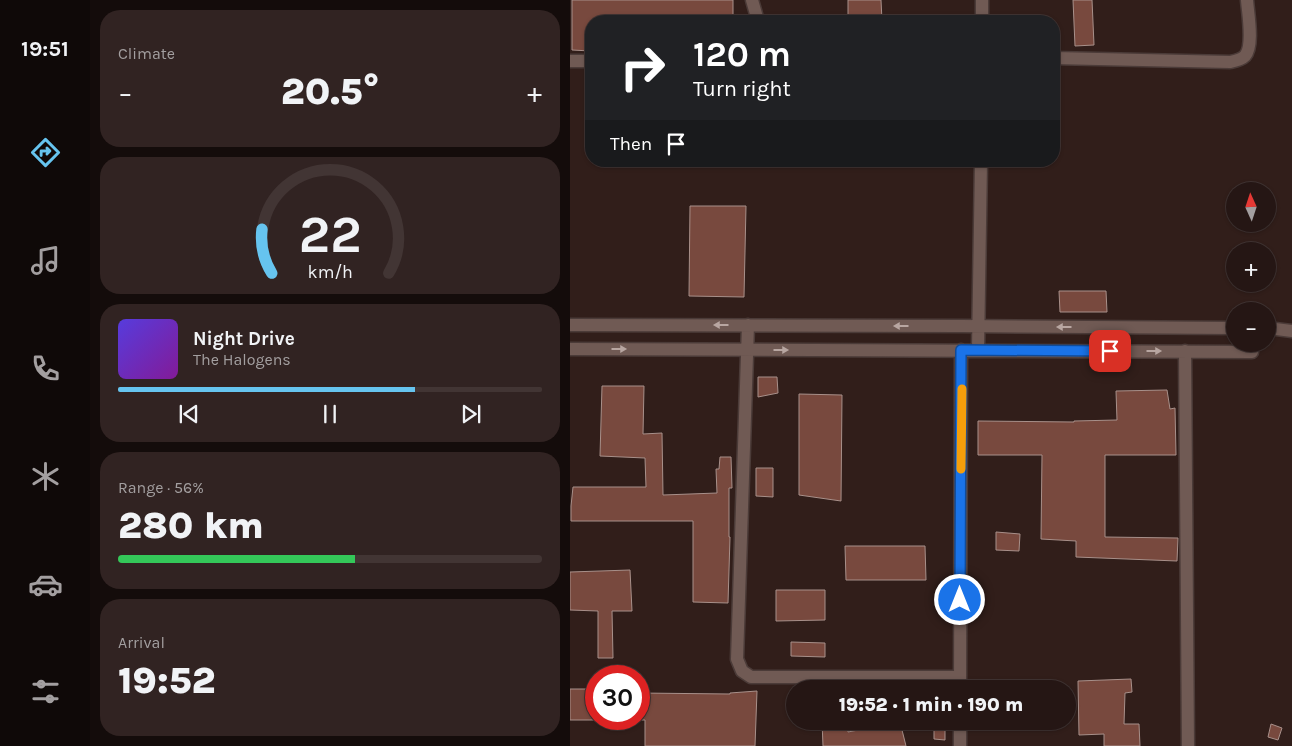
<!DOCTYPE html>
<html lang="en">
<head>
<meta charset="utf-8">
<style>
  :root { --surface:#251614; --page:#312322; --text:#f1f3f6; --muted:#a39fa0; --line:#423534; --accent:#66c4ef }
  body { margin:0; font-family:Karla,sans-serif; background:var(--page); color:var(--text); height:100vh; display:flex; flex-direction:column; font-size:19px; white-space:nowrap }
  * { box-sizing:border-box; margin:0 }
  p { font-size:16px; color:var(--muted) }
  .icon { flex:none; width:28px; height:28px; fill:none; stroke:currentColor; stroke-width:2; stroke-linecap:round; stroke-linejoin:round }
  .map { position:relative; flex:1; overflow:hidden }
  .panel { display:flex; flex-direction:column; gap:10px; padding:10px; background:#140c0b; width:480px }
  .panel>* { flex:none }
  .banner { position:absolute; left:15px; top:15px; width:475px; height:152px; border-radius:20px; box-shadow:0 1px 4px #0004,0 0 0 1px var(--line); background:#202124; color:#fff; overflow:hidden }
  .needle { width:32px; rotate:357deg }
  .tools { position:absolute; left:656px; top:182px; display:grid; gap:10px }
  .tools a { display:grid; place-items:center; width:50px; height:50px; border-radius:50%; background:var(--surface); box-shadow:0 1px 4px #0004,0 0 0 1px var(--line); font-size:25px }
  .speed { position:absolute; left:15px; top:665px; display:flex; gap:10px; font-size:25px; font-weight:700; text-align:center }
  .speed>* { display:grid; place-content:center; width:65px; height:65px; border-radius:50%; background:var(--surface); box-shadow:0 1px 4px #0004,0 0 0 1px var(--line); line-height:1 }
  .speed .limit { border:8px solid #d22; background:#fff; color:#111 }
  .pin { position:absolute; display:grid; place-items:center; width:42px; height:42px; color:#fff; margin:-21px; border-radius:10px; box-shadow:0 2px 8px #0006 }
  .me { position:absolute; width:55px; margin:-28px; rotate:0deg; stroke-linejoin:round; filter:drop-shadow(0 0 4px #0008) }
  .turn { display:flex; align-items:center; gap:18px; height:105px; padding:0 25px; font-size:22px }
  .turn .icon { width:65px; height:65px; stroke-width:2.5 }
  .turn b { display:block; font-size:35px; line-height:42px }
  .then { display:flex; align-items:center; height:48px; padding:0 25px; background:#0003; gap:10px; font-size:19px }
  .big { font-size:38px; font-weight:800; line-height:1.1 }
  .panel .tile { flex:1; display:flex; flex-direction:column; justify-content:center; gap:8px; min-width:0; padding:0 18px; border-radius:20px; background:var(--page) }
  .panel .dial { align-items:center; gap:0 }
  .dial svg { height:130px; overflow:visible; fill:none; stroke:var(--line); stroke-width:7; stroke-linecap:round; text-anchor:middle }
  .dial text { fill:var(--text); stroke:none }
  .song { display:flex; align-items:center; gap:15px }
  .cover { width:60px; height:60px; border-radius:8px; background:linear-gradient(135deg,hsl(250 70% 55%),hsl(290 70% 35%)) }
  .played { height:5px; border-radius:2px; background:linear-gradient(90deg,var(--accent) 70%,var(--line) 70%) }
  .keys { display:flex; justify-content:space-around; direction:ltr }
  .heat { display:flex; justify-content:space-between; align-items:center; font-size:28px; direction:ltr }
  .charge { height:8px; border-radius:4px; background:linear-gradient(90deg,#34c759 56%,var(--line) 0) }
  .trip { position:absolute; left:216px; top:680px; width:290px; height:50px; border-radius:25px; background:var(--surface); box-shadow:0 1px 4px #0004,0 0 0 1px var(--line); font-weight:800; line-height:50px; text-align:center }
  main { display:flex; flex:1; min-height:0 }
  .tabs { display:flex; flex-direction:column; width:90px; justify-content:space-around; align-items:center; background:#0f0908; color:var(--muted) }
  .tabs .icon { width:35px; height:35px }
  .tabs .current { color:var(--accent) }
  .tabs b { font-size:22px; color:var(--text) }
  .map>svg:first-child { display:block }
  .building { fill:#78493e; stroke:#a8908a }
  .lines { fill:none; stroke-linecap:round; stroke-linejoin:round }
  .minor-casing { stroke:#4b3b38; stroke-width:15 }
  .minor { stroke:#705a54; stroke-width:12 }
  .oneway { fill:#b8a6a1 }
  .route-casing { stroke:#114b97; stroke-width:12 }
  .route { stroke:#1a73e8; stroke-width:9 }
  .slow { stroke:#f59e0b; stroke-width:9 }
</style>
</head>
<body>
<main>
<nav class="tabs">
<b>19:51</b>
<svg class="icon current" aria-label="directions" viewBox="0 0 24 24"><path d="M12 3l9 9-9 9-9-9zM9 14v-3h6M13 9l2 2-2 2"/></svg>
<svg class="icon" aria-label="music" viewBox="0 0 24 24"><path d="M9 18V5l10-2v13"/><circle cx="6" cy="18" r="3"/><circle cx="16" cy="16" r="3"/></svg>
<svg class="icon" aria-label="phone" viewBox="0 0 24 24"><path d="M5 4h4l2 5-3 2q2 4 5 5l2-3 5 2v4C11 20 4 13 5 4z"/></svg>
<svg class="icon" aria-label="climate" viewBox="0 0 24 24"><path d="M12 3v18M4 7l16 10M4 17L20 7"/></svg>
<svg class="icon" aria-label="car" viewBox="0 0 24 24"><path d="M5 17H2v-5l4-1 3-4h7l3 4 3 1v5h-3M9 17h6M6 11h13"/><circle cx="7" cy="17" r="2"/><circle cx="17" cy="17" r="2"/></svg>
<svg class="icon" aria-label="filters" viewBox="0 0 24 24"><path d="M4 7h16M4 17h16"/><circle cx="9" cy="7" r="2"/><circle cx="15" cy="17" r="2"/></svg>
</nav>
<section class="panel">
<div class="tile"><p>Climate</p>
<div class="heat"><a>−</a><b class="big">20.5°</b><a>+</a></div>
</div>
<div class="tile dial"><svg viewBox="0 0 100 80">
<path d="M14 69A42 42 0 1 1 86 69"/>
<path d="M14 69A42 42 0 0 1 8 42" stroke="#66c4ef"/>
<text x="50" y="56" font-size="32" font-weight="700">22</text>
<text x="50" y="72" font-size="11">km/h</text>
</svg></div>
<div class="tile">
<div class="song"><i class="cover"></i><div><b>Night Drive</b><p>The Halogens</p></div></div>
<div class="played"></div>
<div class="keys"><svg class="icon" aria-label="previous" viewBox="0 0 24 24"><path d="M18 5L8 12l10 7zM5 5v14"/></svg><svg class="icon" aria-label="pause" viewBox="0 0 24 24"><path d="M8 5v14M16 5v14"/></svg><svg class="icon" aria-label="next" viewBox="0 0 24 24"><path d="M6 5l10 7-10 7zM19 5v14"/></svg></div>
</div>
<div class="tile"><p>Range · 56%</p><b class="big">280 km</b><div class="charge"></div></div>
<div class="tile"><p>Arrival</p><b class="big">19:52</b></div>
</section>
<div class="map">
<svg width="722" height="746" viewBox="0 0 722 746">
  <rect width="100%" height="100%" fill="#311e1a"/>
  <path class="building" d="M2,0H163V21H21V51L2,50Z
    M278,0H311L312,21H278Z
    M503,0H522L524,45L505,46Z
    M120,206H176L174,297L119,296Z
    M489,291H536L537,312H490Z
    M188,377H207L208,393L188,397Z
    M32,386H74L73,434L92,433L93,495L147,493L146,469H149L150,457H161L162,488H159V537H160L158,603L123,602V521H1V506L3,487H76L75,458L30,456Z
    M597,390L600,409L605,408L606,455H535V537L608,538L607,561L506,557V541L471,539L472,455H408V421L504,422V421L547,420L546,391Z
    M229,394L272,395L271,501L229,495Z
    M186,468H203V497L186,496Z
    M426,532L450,534L449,551L426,550Z
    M275,546H355L356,580H276Z
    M60,570L62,611H42L43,658H28V611L0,610V572Z
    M206,590H255V620L206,621Z
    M221,642L255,643V657L221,656Z
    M561,679L562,692L555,693L554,724H569L570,746H534V734L509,735L508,681Z
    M0,689H26V720H0Z
    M187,691L185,746H75V720H69V693L160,694V693Z
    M252,721H278V732L330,722L336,746H253Z
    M364,721H375V740L364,739Z
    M701,724L712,728L708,740L698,737Z"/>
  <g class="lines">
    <g class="minor-casing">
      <path id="minor" d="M182,0L188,21
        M412,0V21
        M484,58L660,62C665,61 671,60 675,56C684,46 678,14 677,0
        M0,61H21
        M0,325L391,326L665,328
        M178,325L167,659L172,671L181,677H390
        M698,328L722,331
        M0,349L682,352
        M408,350L411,161
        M615,351L618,746
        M390,689L391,350
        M390,721V746"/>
    </g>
    <use href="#minor" class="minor"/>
  </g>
  <defs><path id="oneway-solid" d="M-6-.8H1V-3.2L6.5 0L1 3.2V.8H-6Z" transform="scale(1.25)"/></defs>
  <g class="oneway">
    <use href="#oneway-solid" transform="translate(151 325) rotate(-180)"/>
    <use href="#oneway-solid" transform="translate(331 326) rotate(-180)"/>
    <use href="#oneway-solid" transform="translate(494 327) rotate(-180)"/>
    <use href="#oneway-solid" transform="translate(49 349)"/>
    <use href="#oneway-solid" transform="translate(211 350)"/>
    <use href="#oneway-solid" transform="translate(584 351)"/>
  </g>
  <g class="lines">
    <g class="route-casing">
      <path id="route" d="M390,600L391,350L540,351"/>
    </g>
    <use href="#route" class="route"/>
    <path class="slow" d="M391,469L392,389"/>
  </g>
</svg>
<div class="tools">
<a><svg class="needle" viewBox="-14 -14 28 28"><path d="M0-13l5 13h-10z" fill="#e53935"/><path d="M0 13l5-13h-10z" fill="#a39fa0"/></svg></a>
<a>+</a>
<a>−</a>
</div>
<div class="speed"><div class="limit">30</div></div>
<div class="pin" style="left:540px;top:351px;background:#d93025"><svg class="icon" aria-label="arrive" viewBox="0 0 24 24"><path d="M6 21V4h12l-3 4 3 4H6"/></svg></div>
<svg class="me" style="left:390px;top:600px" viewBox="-20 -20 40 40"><circle r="17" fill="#1a73e8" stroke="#fff" stroke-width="3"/><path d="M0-11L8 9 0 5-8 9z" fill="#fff"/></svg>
<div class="trip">19:52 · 1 min · 190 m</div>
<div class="banner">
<div class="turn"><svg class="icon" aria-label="right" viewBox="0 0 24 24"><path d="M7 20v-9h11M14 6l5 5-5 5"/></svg><div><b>120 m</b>Turn right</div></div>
<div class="then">Then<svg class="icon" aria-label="arrive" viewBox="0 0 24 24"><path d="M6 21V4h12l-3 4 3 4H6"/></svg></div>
</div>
</div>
</main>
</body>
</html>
